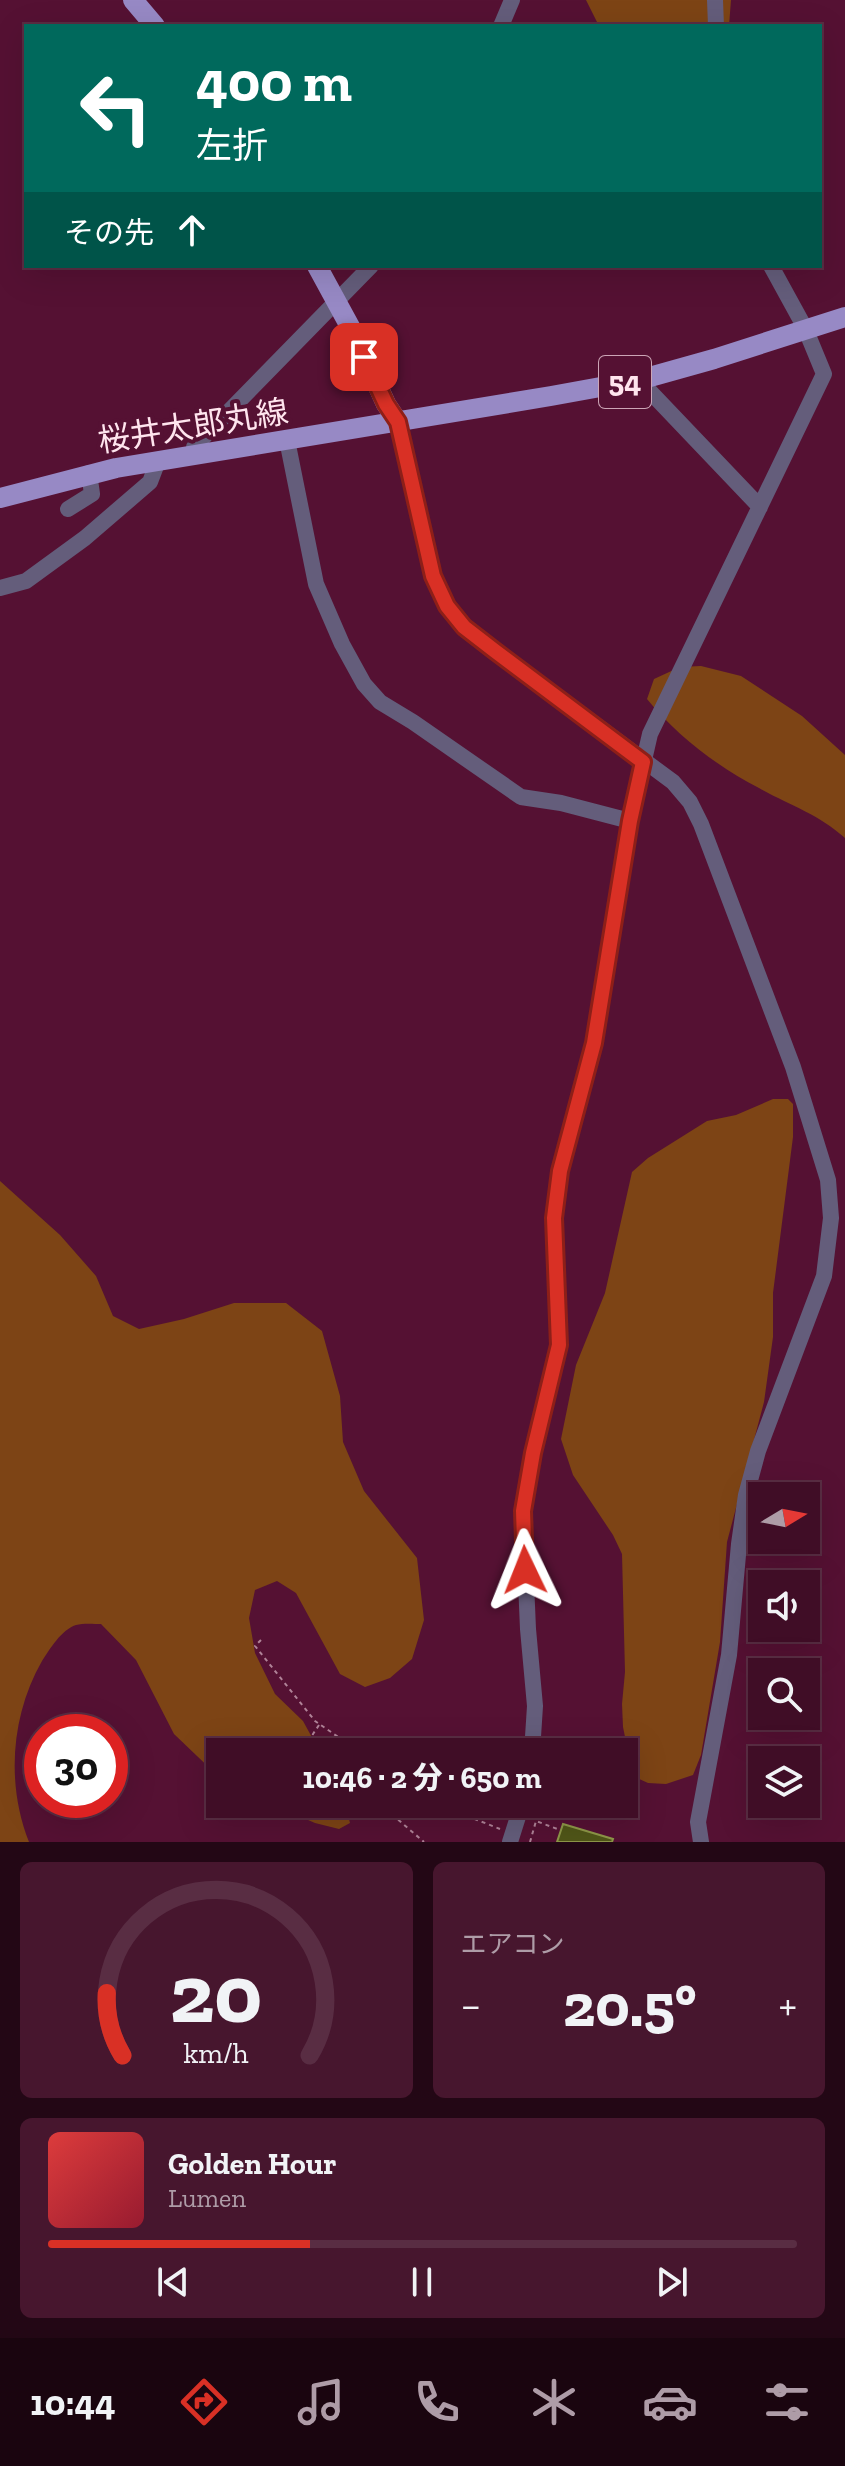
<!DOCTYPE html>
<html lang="ja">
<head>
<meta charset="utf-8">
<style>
  :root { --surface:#400d26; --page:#47162e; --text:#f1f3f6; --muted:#ae9ca7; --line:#592d43; --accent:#d93025 }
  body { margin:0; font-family:"Zilla Slab","Noto Sans JP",serif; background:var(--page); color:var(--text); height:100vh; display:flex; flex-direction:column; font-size:30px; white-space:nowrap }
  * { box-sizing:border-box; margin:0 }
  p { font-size:26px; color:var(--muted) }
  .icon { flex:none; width:44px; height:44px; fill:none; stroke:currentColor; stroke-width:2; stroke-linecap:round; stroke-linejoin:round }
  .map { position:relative; height:1842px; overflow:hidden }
  .panel { display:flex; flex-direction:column; gap:20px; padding:20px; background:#230715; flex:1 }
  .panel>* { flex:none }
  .hud { position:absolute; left:24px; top:24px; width:798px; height:244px; border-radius:0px; box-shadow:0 8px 32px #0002,0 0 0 2px var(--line); background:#00695c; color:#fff; overflow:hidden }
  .needle { width:52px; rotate:80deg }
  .tools { position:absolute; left:748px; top:1482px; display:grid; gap:16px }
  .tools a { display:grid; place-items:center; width:72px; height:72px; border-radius:0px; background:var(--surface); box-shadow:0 8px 32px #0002,0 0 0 2px var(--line); font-size:40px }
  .speed { position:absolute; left:24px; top:1714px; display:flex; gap:16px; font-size:40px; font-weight:700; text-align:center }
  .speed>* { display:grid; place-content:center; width:104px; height:104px; border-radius:50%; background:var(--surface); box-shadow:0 8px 32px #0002,0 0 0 2px var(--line); line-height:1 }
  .speed .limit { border:12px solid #d22; background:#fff; color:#111 }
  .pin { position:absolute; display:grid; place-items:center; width:68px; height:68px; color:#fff; margin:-34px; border-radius:16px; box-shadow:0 4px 12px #0006 }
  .me { position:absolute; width:88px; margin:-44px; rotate:358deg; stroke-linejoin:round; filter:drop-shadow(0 0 6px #0008) }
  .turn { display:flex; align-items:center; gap:28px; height:168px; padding:0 40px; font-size:36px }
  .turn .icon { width:104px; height:104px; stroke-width:2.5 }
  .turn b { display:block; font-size:56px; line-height:68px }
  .then { display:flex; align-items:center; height:76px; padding:0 40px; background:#0003; gap:16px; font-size:30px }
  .big { font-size:60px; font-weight:800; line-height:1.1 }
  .panel .widget { flex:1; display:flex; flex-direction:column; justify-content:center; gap:12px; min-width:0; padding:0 28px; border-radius:12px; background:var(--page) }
  .panel .dial { align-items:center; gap:0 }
  .dial svg { height:208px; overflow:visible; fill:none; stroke:var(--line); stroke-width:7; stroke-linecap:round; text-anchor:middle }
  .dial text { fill:var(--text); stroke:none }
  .song { display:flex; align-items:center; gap:24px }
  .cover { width:96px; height:96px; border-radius:12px; background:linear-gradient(135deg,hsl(0 70% 55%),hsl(350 70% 35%)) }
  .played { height:8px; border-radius:4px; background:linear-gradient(90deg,var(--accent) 35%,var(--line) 35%) }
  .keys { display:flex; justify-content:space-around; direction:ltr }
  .heat { display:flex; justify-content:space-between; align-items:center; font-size:44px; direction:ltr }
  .panel .tiles { flex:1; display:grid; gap:20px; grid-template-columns:1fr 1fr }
  .widget:last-child { grid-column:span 2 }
  .trip { position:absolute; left:206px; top:1738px; width:432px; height:80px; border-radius:0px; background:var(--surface); box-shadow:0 8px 32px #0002,0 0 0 2px var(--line); font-weight:800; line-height:80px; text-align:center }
  .menu { display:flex; height:128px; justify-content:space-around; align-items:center; background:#1a050f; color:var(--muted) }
  .menu .icon { width:56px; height:56px }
  .menu .current { color:var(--accent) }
  .menu b { font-size:36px; color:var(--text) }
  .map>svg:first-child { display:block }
  .green { fill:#7d4415 }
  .building { fill:#505618; stroke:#8e9748; stroke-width:2 }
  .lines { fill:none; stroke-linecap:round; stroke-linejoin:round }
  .path { stroke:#b08398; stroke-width:2; stroke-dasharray:4 4; stroke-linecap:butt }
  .minor { stroke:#645d7b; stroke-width:16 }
  .major { stroke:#9789c5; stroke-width:20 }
  .route-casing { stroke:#8d1f18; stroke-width:20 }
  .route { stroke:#d93025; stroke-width:14 }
  .labels { text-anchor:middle; stroke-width:8; stroke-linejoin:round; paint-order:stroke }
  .shield { fill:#513; stroke:#cca5b6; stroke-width:2 }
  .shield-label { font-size:30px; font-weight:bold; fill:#ffe5ee }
  .street-label { font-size:32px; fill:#ffe5ee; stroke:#513 }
</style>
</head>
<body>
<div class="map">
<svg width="845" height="1842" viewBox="0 0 845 1842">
  <rect width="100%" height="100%" fill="#513"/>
  <path class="green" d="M586,0H731L729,26H599Z
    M701,666L741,676L802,716L845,755V838C817,813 791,806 759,788C718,767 676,735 647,699L654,679L680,667Z
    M773,1099H788L793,1104V1137L773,1293V1337L764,1402L727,1542L720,1642L701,1755L693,1775L666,1784L648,1783L637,1778L631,1766L623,1727L622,1704L625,1672L622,1554L613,1535L573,1475L561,1439L576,1365L605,1293L632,1172L648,1158L707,1121L736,1115Z
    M0,1181L60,1235L96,1276L113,1316L139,1329L184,1319L234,1303H286L322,1331L340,1396L343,1442L364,1491L417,1558L424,1620L412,1659L390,1678L365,1687L340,1674L296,1593L277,1581L255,1590L249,1618L255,1653L275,1694L303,1721L320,1752H220V1778L174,1734L136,1660L101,1624C94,1624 83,1623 76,1625C61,1630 50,1649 42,1661C11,1715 6,1784 29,1842H0Z
    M271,1804H345L350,1823L339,1829L315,1823Z"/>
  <path class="building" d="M563,1824L613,1839L612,1842H557Z"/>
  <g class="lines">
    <path class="path" d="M261,1640L255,1646L315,1721L360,1752
      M319,1725L313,1734L311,1743L322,1752
      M339,1752L344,1742
      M380,1804L424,1842
      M437,1804L500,1829
      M530,1842L536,1821L560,1830"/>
    <path class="minor" d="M715,0L716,26
      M501,26L512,0
      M639,380L760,507
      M398,422L433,576L447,606L464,627L673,782L690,802L701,824L793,1067L828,1180L831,1218L824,1276L758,1451L746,1495L739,1544L729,1655L698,1822L701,1842
      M287,440L316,584L342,644L364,684L380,702L413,722L521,797L561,803L630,821
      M194,455V447L371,266
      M68,509L92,494L89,473
      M0,588L26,581L85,538L150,482L158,461
      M532,1752L535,1706L528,1629L523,1511L533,1453L559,1345L554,1218L560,1171L594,1043L630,821L650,734L824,374L805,328L771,266
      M510,1842L522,1804"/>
    <path class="major" d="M133,0L155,26
      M317,266L354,334L386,404L398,422
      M0,498L116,468L551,396L639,380L714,359L845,317"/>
  </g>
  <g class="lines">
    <g class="route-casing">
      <path id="route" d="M364,357L386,404L398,422L433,576L447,606L464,627L495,651L643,762L630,821L594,1043L560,1171L554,1218L559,1345L533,1453L523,1511L525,1570"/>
    </g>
    <use href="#route" class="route"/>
  </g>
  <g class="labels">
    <rect class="shield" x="599" y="356" width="52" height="52" rx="6"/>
    <g class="shield-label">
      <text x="625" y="392">54</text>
    </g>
    <g class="street-label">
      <text transform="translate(193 426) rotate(-9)" y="11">桜井太郎丸線</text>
    </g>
  </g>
</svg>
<div class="tools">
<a><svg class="needle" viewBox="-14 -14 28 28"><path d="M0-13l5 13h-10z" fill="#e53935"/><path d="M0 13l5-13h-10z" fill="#ae9ca7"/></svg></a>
<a><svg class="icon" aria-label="sound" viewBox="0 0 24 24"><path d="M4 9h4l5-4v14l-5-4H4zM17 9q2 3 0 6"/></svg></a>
<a><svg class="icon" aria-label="search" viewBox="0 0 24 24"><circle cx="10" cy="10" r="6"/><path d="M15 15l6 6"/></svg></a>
<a><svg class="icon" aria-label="layers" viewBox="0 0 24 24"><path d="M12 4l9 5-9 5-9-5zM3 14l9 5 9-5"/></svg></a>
</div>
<div class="speed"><div class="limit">30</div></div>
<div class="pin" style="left:364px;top:357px;background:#d93025"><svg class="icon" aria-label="arrive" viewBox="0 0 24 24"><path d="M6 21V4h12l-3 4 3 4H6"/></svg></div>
<svg class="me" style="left:525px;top:1570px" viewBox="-20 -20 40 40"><path d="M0-17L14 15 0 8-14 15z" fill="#d93025" stroke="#fff" stroke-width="4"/></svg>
<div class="trip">10:46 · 2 分 · 650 m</div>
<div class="hud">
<div class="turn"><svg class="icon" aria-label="left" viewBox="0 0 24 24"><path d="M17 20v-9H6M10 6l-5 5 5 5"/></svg><div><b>400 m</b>左折</div></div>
<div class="then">その先<svg class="icon" aria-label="ahead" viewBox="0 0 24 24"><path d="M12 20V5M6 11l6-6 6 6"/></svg></div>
</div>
</div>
<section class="panel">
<div class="tiles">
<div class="widget dial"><svg viewBox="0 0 100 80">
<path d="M14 69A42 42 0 1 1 86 69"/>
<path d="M14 69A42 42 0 0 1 8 45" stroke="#d93025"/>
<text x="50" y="56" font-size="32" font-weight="700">20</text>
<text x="50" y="72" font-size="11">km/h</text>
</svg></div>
<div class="widget"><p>エアコン</p>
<div class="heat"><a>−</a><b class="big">20.5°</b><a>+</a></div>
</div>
<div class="widget">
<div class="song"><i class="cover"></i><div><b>Golden Hour</b><p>Lumen</p></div></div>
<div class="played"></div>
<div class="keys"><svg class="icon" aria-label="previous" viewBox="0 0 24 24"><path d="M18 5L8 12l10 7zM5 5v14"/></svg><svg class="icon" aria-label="pause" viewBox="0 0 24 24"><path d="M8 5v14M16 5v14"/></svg><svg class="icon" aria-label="next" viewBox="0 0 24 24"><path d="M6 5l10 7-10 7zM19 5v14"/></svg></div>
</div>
</div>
</section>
<nav class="menu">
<b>10:44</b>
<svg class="icon current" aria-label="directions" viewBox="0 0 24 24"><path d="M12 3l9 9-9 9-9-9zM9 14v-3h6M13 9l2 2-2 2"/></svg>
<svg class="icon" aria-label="music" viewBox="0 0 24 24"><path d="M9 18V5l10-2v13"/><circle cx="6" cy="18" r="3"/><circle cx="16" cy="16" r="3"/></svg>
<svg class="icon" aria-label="phone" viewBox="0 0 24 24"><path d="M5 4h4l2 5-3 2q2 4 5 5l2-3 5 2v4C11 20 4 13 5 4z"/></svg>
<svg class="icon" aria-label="climate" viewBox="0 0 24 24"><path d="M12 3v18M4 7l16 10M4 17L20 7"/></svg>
<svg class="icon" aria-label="car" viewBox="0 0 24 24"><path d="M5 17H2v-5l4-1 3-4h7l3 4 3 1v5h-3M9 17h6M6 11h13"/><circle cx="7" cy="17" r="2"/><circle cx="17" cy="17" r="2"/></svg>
<svg class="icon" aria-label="filters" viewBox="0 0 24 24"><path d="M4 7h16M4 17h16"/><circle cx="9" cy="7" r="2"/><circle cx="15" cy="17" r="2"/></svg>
</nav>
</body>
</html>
